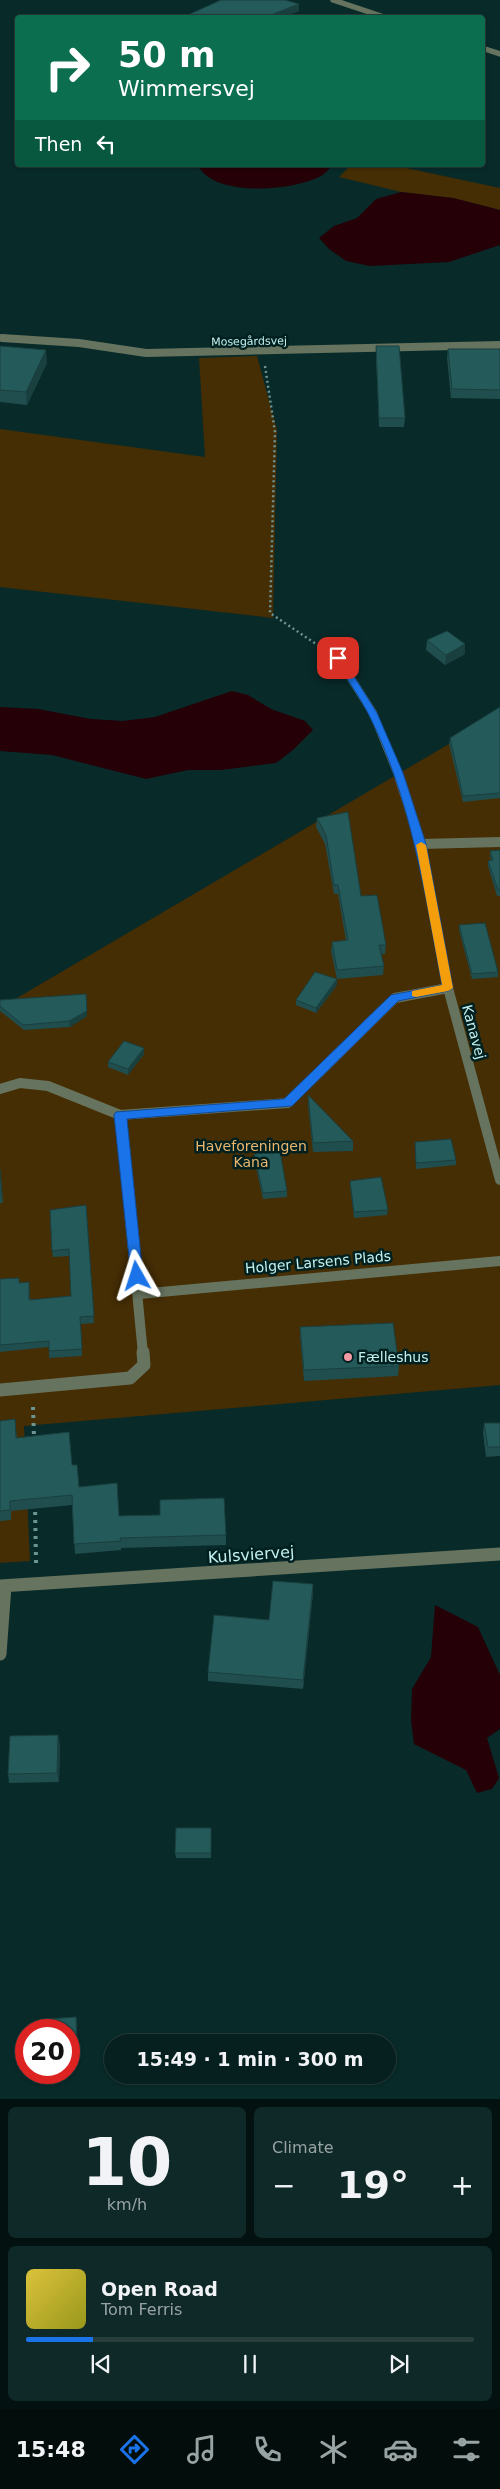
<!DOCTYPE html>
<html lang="en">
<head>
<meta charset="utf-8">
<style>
  :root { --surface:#06201f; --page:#0f2828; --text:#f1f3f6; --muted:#98a3a4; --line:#273e3d; --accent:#1a73e8 }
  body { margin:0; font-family:"DejaVu Sans",sans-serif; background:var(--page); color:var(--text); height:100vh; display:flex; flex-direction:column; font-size:19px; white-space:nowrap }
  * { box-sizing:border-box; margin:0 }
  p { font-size:16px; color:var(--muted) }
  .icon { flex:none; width:28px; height:28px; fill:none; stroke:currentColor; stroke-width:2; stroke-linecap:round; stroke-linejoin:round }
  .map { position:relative; height:2099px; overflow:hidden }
  .panel { display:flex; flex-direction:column; gap:8px; padding:8px; background:#031211; flex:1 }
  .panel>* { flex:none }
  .banner { position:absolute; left:15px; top:15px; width:470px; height:152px; border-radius:5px; box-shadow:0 1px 4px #0004,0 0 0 1px var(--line); background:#0b6e4f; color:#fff; overflow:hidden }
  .speed { position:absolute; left:15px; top:2019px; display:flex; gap:10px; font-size:25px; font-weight:700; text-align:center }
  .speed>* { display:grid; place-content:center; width:65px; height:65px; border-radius:50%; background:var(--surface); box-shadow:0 1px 4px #0004,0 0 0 1px var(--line); line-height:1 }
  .speed .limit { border:8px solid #d22; background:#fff; color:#111 }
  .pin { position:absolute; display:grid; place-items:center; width:42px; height:42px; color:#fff; margin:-21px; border-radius:10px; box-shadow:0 2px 8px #0006 }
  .me { position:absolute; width:55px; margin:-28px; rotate:354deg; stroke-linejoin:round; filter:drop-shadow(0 0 4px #0008) }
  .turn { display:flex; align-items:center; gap:18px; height:105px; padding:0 20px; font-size:22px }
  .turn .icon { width:65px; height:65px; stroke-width:2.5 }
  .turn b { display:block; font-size:35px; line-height:42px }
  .then { display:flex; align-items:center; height:48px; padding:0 20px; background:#0003; gap:10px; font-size:19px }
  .big { font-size:38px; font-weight:600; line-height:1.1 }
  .panel .tile { flex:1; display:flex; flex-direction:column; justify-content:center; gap:8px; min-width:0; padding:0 18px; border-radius:8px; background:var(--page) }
  .panel .dial { align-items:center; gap:0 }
  .dial b { font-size:65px; line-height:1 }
  .song { display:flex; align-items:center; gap:15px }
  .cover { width:60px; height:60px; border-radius:8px; background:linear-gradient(135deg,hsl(50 70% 55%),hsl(60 70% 35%)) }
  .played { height:5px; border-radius:2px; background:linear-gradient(90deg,var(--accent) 15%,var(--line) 15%) }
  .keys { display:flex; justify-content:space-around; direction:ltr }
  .heat { display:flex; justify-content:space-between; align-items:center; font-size:28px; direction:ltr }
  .panel .tiles { flex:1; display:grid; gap:8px; grid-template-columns:1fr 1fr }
  .tile:last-child { grid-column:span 2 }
  .trip { position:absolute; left:104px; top:2034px; width:292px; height:50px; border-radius:25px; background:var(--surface); box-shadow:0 1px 4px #0004,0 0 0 1px var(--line); font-weight:600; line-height:50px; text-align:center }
  .menu { display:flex; height:80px; justify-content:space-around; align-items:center; background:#020d0c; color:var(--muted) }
  .menu .icon { width:35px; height:35px }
  .menu .selected { color:var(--accent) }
  .menu b { font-size:22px; color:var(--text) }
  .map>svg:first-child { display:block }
  .green { fill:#452d04 }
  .water { fill:#250107 }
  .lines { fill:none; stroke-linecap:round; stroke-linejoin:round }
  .path-far1 { stroke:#6c9493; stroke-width:2.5; stroke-dasharray:2 3; stroke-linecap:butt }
  .path { stroke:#6c9493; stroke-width:4; stroke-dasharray:3 5; stroke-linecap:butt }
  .service-far2 { stroke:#66735e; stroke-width:8 }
  .service-far1 { stroke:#66735e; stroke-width:10 }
  .service { stroke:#66735e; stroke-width:13 }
  .minor-far1 { stroke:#66735e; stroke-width:5.5 }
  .minor { stroke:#66735e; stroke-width:8 }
  .tertiary { stroke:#66735e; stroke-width:13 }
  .wall { fill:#204d4d }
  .shaded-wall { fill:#1a3f3f }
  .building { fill:#255a5a; stroke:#1a3f3f }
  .route { fill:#1a73e8; stroke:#114b97 }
  .slow { fill:#f59e0b }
  .poi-dot { fill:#f49aa2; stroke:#002020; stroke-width:2 }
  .labels { text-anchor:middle; stroke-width:5; stroke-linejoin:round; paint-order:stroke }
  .far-street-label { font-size:11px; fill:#c2f0ee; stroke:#002020 }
  .street-label { font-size:14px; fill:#c2f0ee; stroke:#002020 }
  .park-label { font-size:14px; fill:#ecb76d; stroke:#002020 }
  .poi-label { font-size:14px; fill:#c2f0ee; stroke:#002020; text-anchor:start }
  .near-street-label { font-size:16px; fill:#c2f0ee; stroke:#002020 }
</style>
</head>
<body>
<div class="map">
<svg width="500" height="2099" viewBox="0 0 500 2099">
  <rect width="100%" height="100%" fill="#082a29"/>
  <path class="green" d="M351,165H392L500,188V210L453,198L401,192L339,177Z
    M257,356L277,430L273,618L0,587V429L205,457L199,358Z
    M500,714V1385L24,1426L30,1561L0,1563V1008Z"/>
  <path class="water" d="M198,165H332C329,169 325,174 321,176C294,191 213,198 198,165Z
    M401,192L453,198L500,210V245L449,262L370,266L346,261L329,249L319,238L334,226L357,218L376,199Z
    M232,691L248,695L271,709L305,721L313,730L293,750L276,763L221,770H188L146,779L52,755L0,751V707L38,709L91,719L123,721L155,717Z
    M435,1605L478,1627L500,1675V1729L487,1738L499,1778L492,1789L477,1793L466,1770L414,1744L411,1720L412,1689L431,1657Z"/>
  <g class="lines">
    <path class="path-far1" d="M265,366L275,432L270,613L325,650"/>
    <path class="path" d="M33,1407L34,1438
      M35,1504L36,1563"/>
    <path class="service-far2" d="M338,658L373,713L400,780"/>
    <path class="service-far1" d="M400,779L421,844L448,988L500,1180
      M421,844L500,842
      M0,1089L20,1083L48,1086L120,1115L288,1103L395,998L448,988
      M120,1115L143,1354
      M139,1294L500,1261"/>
    <path class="service" d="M0,1390L130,1378L144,1365L143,1352"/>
    <path class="minor-far1" d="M333,0L387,18
      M482,48L500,54
      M0,338L22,339"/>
    <path class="minor" d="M2,338L79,343L146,353L500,345"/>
    <path class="tertiary" d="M0,1586L500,1554
      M0,1654L5,1586"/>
  </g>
  <path class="wall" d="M299,4V11L281,18H190V14Z
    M0,346L47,363L27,405L0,402Z
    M376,346L405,418L404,427H379L376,355Z
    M448,349H500V399L451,398L447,358Z
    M427,640L465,644V654L445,665L426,650Z
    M500,707V798L463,802L449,744L450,738Z
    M317,818L361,896L386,945L385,954H381L384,966L383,975L337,979L331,951L332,942L346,941L338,894H334L325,844L316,827Z
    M500,850V896H497L488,866V861L491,860L490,856V851Z
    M459,925L498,972V977L472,979L459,930Z
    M337,979V985L316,1013L296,1005V1000Z
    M0,1000L87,1016L70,1027L24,1030L0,1011Z
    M144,1054L128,1075L108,1067V1062Z
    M308,1095L353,1141V1151L313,1152L308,1105Z
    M415,1142L456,1160V1165L416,1169Z
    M254,1154L287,1191V1197L263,1199L254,1159Z
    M0,1168L3,1203H0Z
    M350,1181L388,1210L387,1215L354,1218L350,1186Z
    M86,1205L94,1323L81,1324L82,1356L49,1358V1347L0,1352V1279L19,1283L29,1282L30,1300L71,1296L70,1256L53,1257L52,1251Z
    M300,1327L399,1366L398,1376L304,1381L300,1337Z
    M15,1419L17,1438L72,1465L79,1487L119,1516L226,1535V1545L121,1548V1550L75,1554L72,1505L11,1511V1520L0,1521V1421Z
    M484,1423H500V1456L486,1457L483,1433Z
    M313,1593L303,1689L208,1681V1672L269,1620Z
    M60,1744L59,1782L9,1783L8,1774Z
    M211,1828V1858H176L175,1853Z
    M77,2021V2064L69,2065V2030Z"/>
  <path class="shaded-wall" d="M299,4V11L281,18H263Z
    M46,350L47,363L27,405L26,392Z
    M465,644V654L445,665L446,655Z
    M337,979V985L316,1013V1008Z
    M86,994L87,1016L70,1027L69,1021Z
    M144,1048V1054L128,1075V1069Z
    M313,1584V1593L303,1689V1680Z
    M58,1735L60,1744L59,1782L57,1773Z
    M76,2017L77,2021V2064V2060Z"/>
  <path class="building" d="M221,0H285L299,4L263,18H199L200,17L190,14Z
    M0,346L46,350L26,392L0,390Z
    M376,346H399L405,418H379Z
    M448,349H500V390L452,389Z
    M447,631L465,644L446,655L427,640Z
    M500,707V793L463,796L450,738Z
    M348,812L361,896L377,895L386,945H379L384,966L337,970L332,942L348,940L338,885H334L326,835L317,818Z
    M500,850V890H498L488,861L493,860L490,851Z
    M485,923L498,972L472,974L459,925Z
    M315,972L337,979L316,1008L296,1000Z
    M86,994L87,1011L69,1021L23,1025L0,1006V1000Z
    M124,1041L144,1048L128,1069L108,1062Z
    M308,1095L353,1141L313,1143Z
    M451,1139L456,1160L416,1163L415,1142Z
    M280,1151L287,1191L263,1193L254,1154Z
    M0,1170L2,1195H0Z
    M381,1177L388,1210L354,1212L350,1181Z
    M86,1205L94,1316L80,1317L82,1349L49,1351V1341L0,1345V1279L19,1278V1283L29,1282V1300L71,1296L69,1249L52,1251L50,1210Z
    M393,1323L399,1366L304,1370L300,1327Z
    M15,1419L16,1438L69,1432L72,1465H77L79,1487L117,1483L119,1516L160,1515V1500L224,1498L226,1535L120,1538L121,1541L74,1544L72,1495L10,1501V1510L0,1511V1421Z
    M484,1423H500V1447H488Z
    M273,1581L313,1584L303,1680L208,1672L214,1615L269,1620Z
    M58,1735L57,1773L8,1774L10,1736Z
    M176,1828H211V1853H175Z
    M76,2017L77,2060H69V2030H48V2019Z"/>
  <path class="route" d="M334,656H341L377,713L403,773L426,844L453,988L448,991L398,1001L292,1106L127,1119L143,1276L137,1280L131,1276L114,1115L116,1112L284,1099L391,995L442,985C425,893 411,798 368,713C358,694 345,676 333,658Z"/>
  <path class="slow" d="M421,842L426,845L453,988L448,991L416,997L412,996V991L442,985L416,845Z"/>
  <circle class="poi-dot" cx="348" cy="1357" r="5"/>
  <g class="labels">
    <g class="far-street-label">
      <text transform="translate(249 341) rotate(-1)" y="4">Mosegårdsvej</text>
    </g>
    <g class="street-label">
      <text transform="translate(474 1032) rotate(75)" y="5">Kanavej</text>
      <text transform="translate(318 1262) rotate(-5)" y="5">Holger Larsens Plads</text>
    </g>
    <g class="park-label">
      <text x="251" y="1151">Haveforeningen<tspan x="251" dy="16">Kana</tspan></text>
    </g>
    <g class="poi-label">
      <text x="358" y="1362">Fælleshus</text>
    </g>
    <g class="near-street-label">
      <text transform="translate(251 1554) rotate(-4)" y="6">Kulsviervej</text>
    </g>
  </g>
</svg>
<div class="speed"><div class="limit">20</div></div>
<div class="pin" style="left:338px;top:658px;background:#d93025"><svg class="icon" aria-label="arrive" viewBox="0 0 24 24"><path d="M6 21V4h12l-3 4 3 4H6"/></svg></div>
<svg class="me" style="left:137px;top:1276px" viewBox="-20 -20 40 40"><path d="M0-17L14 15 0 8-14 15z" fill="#1a73e8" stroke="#fff" stroke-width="4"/></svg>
<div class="trip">15:49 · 1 min · 300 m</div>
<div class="banner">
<div class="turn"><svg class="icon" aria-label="right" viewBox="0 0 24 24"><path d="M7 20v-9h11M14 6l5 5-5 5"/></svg><div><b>50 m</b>Wimmersvej</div></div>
<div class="then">Then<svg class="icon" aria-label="left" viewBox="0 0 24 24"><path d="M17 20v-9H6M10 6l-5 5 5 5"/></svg></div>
</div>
</div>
<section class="panel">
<div class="tiles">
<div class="tile dial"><b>10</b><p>km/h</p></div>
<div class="tile"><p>Climate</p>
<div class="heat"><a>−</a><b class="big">19°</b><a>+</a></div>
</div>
<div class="tile">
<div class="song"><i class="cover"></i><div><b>Open Road</b><p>Tom Ferris</p></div></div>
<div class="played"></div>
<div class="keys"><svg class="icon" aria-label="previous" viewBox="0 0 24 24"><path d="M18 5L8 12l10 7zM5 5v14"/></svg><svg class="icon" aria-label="pause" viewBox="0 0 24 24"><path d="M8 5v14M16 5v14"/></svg><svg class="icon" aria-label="next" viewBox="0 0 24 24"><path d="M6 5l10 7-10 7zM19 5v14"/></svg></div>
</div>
</div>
</section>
<nav class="menu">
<b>15:48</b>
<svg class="icon selected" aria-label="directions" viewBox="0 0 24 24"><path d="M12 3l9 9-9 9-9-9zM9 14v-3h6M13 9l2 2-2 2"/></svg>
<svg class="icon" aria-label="music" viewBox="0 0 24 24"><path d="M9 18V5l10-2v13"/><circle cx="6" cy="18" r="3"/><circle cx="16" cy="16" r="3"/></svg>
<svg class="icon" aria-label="phone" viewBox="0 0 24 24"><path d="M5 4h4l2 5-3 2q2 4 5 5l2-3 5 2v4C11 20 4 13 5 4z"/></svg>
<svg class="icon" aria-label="climate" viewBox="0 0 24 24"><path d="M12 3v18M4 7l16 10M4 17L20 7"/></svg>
<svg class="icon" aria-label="car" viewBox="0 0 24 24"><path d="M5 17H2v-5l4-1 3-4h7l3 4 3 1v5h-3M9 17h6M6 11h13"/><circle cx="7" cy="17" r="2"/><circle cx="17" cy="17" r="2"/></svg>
<svg class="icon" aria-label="filters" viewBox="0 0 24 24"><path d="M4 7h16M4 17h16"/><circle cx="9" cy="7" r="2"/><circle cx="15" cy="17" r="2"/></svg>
</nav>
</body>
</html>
